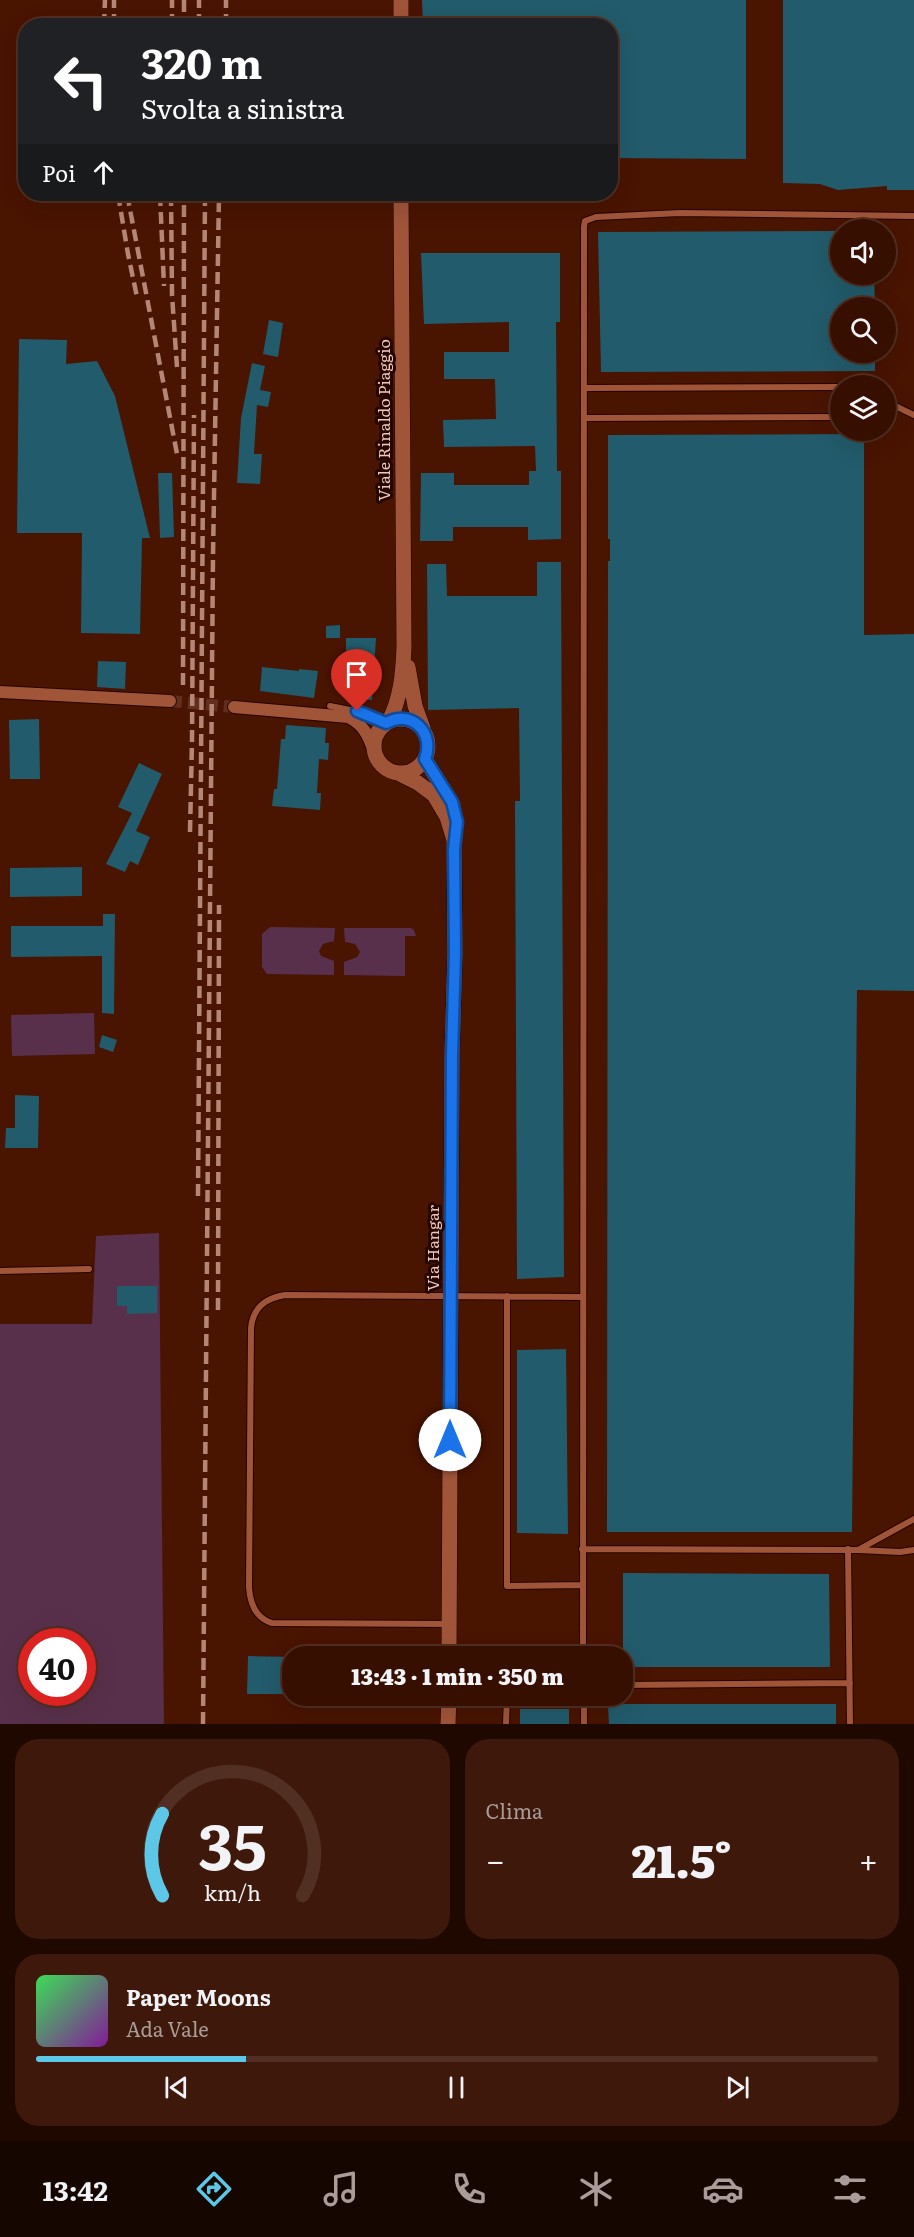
<!DOCTYPE html>
<html lang="it">
<head>
<meta charset="utf-8">
<style>
  :root { --surface:#370f00; --page:#3e180a; --text:#f1f3f6; --muted:#aa9c99; --line:#512f22; --accent:#5cc7e7 }
  body { margin:0; font-family:Literata,serif; background:var(--page); color:var(--text); height:100vh; display:flex; flex-direction:column; font-size:22px; white-space:nowrap }
  * { box-sizing:border-box; margin:0 }
  p { font-size:20px; color:var(--muted) }
  .icon { flex:none; width:33px; height:33px; fill:none; stroke:currentColor; stroke-width:2; stroke-linecap:round; stroke-linejoin:round }
  .map { position:relative; height:1724px; overflow:hidden }
  .panel { display:flex; flex-direction:column; gap:15px; padding:15px; background:#1e0800; flex:1 }
  .panel>* { flex:none }
  .banner { position:absolute; left:18px; top:18px; width:600px; height:183px; border-radius:24px; box-shadow:0 6px 24px #0002,0 0 0 2px var(--line); background:#202124; color:#fff; overflow:hidden }
  .tools { position:absolute; left:830px; top:219px; display:grid; gap:12px }
  .tools a { display:grid; place-items:center; width:66px; height:66px; border-radius:50%; background:var(--surface); box-shadow:0 6px 24px #0002,0 0 0 2px var(--line); font-size:30px }
  .speed { position:absolute; left:18px; top:1628px; display:flex; gap:12px; font-size:30px; font-weight:700; text-align:center }
  .speed>* { display:grid; place-content:center; width:78px; height:78px; border-radius:50%; background:var(--surface); box-shadow:0 6px 24px #0002,0 0 0 2px var(--line); line-height:1 }
  .speed .limit { border:9px solid #d22; background:#fff; color:#111 }
  .pin { position:absolute; display:grid; place-items:center; width:51px; height:51px; color:#fff; margin:-62px -26px; border-radius:50% 50% 50% 0; rotate:-45deg; box-shadow:0 0 6px #0007 }
  .pin .icon { rotate:45deg }
  .me { position:absolute; width:66px; margin:-33px; rotate:0deg; stroke-linejoin:round; filter:drop-shadow(0 0 4px #0008) }
  .turn { display:flex; align-items:center; gap:21px; height:126px; padding:0 24px; font-size:27px }
  .turn .icon { width:78px; height:78px; stroke-width:2.5 }
  .turn b { display:block; font-size:42px; line-height:51px }
  .then { display:flex; align-items:center; height:57px; padding:0 24px; background:#0003; gap:12px; font-size:22px }
  .big { font-size:45px; font-weight:800; line-height:1.1 }
  .panel .tile { flex:1; display:flex; flex-direction:column; justify-content:center; gap:9px; min-width:0; padding:0 21px; border-radius:24px; background:var(--page) }
  .panel .dial { align-items:center; gap:0 }
  .dial svg { height:156px; overflow:visible; fill:none; stroke:var(--line); stroke-width:7; stroke-linecap:round; text-anchor:middle }
  .dial text { fill:var(--text); stroke:none }
  .song { display:flex; align-items:center; gap:18px }
  .cover { width:72px; height:72px; border-radius:9px; background:linear-gradient(135deg,hsl(130 70% 55%),hsl(290 70% 35%)) }
  .played { height:6px; border-radius:3px; background:linear-gradient(90deg,var(--accent) 25%,var(--line) 25%) }
  .keys { display:flex; justify-content:space-around; direction:ltr }
  .heat { display:flex; justify-content:space-between; align-items:center; font-size:33px; direction:ltr }
  .panel .tiles { flex:1; display:grid; gap:15px; grid-template-columns:1fr 1fr }
  .tile:last-child { grid-column:span 2 }
  .trip { position:absolute; left:282px; top:1646px; width:351px; height:60px; border-radius:24px; background:var(--surface); box-shadow:0 6px 24px #0002,0 0 0 2px var(--line); font-weight:800; line-height:60px; text-align:center }
  .tabs { display:flex; height:96px; justify-content:space-around; align-items:center; background:#160600; color:var(--muted) }
  .tabs .icon { width:42px; height:42px }
  .tabs .current { color:var(--accent) }
  .tabs b { font-size:27px; color:var(--text) }
  .map>svg:first-child { display:block }
  .green { fill:#59304b; fill-rule:evenodd }
  .building { fill:#225b6b }
  .lines { fill:none; stroke-linecap:round; stroke-linejoin:round }
  .minor-tunnel { stroke:#622f1c; stroke-width:12; stroke-dasharray:12 6; stroke-linecap:butt }
  .service-casing { stroke:#260300; stroke-width:8 }
  .minor-casing { stroke:#260300; stroke-width:14 }
  .tertiary-casing { stroke:#260300; stroke-width:16 }
  .service { stroke:#a05539; stroke-width:6 }
  .minor { stroke:#a05539; stroke-width:12 }
  .tertiary { stroke:#a05539; stroke-width:15 }
  .rail { stroke:#b58675; stroke-width:4.5; stroke-dasharray:12 6; stroke-linecap:butt }
  .route-casing { stroke:#114b97; stroke-width:15 }
  .route { stroke:#1a73e8; stroke-width:10 }
  .labels { text-anchor:middle; stroke-width:6; stroke-linejoin:round; paint-order:stroke }
  .street-label { font-size:16px; fill:#f3c7b8; stroke:#230600 }
</style>
</head>
<body>
<div class="map">
<svg width="914" height="1724" viewBox="0 0 914 1724">
  <rect width="100%" height="100%" fill="#491400"/>
  <path class="green" d="M270,927L335,928L334,941L323,944L319,951L321,956L334,961V975L267,974L262,967V934Z
    M344,928H411L414,930L416,936H405V976L344,975V962L357,957L360,952L355,944L345,942Z
    M94,1013L95,1054L12,1056L11,1015Z
    M159,1233L164,1724H0V1324H92L96,1236ZM32,1641H82V1692H32Z"/>
  <path class="building" d="M422,0H746V159L610,158V26H423Z
    M783,0H914V190H887V186L838,190L820,184L783,183Z
    M840,231V274H874L875,308H840V352H875V371L601,372L598,232Z
    M421,253H560V322H556L557,471H561V539L528,540V527H453V541H420L421,473H454V485H529V471H536L535,446L444,447L443,420L496,419L495,379H444V352H509V322L424,324Z
    M269,320L283,323L278,357L263,354Z
    M19,339L67,340L66,364L97,361L115,396L150,538H142L140,634L81,633L82,533H17Z
    M252,363L265,366L260,390L271,392L268,407L257,405L254,454H262L260,484L237,483L241,418Z
    M864,434V635L914,634V991L857,990L852,1532H607L608,561H610V539H608V435Z
    M158,473H172L174,537L160,538Z
    M537,562H561L564,1277L517,1279L515,801H520L519,708L428,710L427,564H446L447,596H537Z
    M340,625V638H326V626Z
    M346,638H376L372,700L351,699L352,666H346Z
    M98,661L126,662L125,689L97,687Z
    M262,667L299,671V669L318,671L314,698L260,691Z
    M39,719L40,779H10L9,720Z
    M286,725L326,728L325,743H329L328,760L319,759L317,793H321L320,810L272,806L274,789H277L281,739H285Z
    M139,763L162,774L136,831L150,837L138,865L130,861L125,872L106,864L132,813L118,807Z
    M82,867V896L10,897V868Z
    M103,914H115L114,1014L102,1013V956L11,957V926H103Z
    M102,1035L117,1040L113,1052L99,1047Z
    M15,1095L39,1096L38,1148H5L6,1128H15Z
    M117,1286H157V1313L127,1314V1306H117Z
    M566,1349L568,1534L517,1533V1350Z
    M623,1573L829,1574L830,1667H623Z
    M248,1656L292,1657V1694H247Z
    M608,1704H836V1724H609Z
    M520,1709H569V1724H520Z"/>
  <g class="lines">
    <path class="minor-tunnel" d="M170,701L234,707"/>
    <g class="service-casing">
      <path id="service" d="M585,388L840,387
        M885,401L914,415
        M584,418L840,417
        M330,706L365,713L386,723
        M0,1271L89,1269
        M507,1296V1586L582,1585
        M914,1519L858,1550L900,1552L914,1550
        M582,1549L858,1550
        M848,1549L850,1724
        M449,1624L272,1623C255,1618 250,1603 249,1587L251,1328C253,1307 266,1298 285,1295L583,1297
        M583,1656L584,226L585,221L596,217L680,213L914,216
        M622,1685L850,1683
        M584,1695V1724
        M506,1724L507,1695"/>
    </g>
    <g class="minor-casing">
      <path id="minor" d="M0,692L170,701
        M234,707L348,717C364,725 368,735 374,751"/>
    </g>
    <g class="tertiary-casing">
      <path id="tertiary" d="M401,0V26
        M408,667L415,706L423,728
        M374 746a27 27 0 1 1 54 0a27 27 0 1 1-54 0Z
        M389,721C401,698 403,672 404,647L401,194
        M425,759L453,805
        M398,773L418,783L434,795L447,817L454,840L455,953L452,1054L449,1656
        M448,1724L449,1695"/>
    </g>
    <use href="#service" class="service"/>
    <use href="#minor" class="minor"/>
    <use href="#tertiary" class="tertiary"/>
    <path class="rail" d="M184,0V26
      M104,26L105,0
      M114,26V0
      M172,26V0
      M199,26V0
      M226,26V0
      M118,194L128,254L137,297
      M127,194L178,459
      M160,194L164,286
      M171,194L172,295L177,367
      M183,685L184,194
      M190,832L192,741L194,415
      M198,1196L205,194
      M218,1310L219,905
      M203,1724L213,556L219,194"/>
  </g>
  <g class="lines">
    <g class="route-casing">
      <path id="route" d="M357,711L386,723C412,709 435,733 425,759L452,802L457,822L454,849L455,953L452,1054L450,1440"/>
    </g>
    <use href="#route" class="route"/>
  </g>
  <g class="labels">
    <g class="street-label">
      <text transform="translate(384 420) rotate(-90)" y="6">Viale Rinaldo Piaggio</text>
      <text transform="translate(433 1248) rotate(-90)" y="6">Via Hangar</text>
    </g>
  </g>
</svg>
<div class="tools">
<a><svg class="icon" aria-label="sound" viewBox="0 0 24 24"><path d="M4 9h4l5-4v14l-5-4H4zM17 9q2 3 0 6"/></svg></a>
<a><svg class="icon" aria-label="search" viewBox="0 0 24 24"><circle cx="10" cy="10" r="6"/><path d="M15 15l6 6"/></svg></a>
<a><svg class="icon" aria-label="layers" viewBox="0 0 24 24"><path d="M12 4l9 5-9 5-9-5zM3 14l9 5 9-5"/></svg></a>
</div>
<div class="speed"><div class="limit">40</div></div>
<div class="pin" style="left:357px;top:711px;background:#d93025"><svg class="icon" aria-label="arrive" viewBox="0 0 24 24"><path d="M6 21V4h12l-3 4 3 4H6"/></svg></div>
<svg class="me" style="left:450px;top:1440px" viewBox="-20 -20 40 40"><circle r="19" fill="#fff"/><path d="M0-13L10 11 0 6-10 11z" fill="#1a73e8"/></svg>
<div class="trip">13:43 · 1 min · 350 m</div>
<div class="banner">
<div class="turn"><svg class="icon" aria-label="left" viewBox="0 0 24 24"><path d="M17 20v-9H6M10 6l-5 5 5 5"/></svg><div><b>320 m</b>Svolta a sinistra</div></div>
<div class="then">Poi<svg class="icon" aria-label="ahead" viewBox="0 0 24 24"><path d="M12 20V5M6 11l6-6 6 6"/></svg></div>
</div>
</div>
<section class="panel">
<div class="tiles">
<div class="tile dial"><svg viewBox="0 0 100 80">
<path d="M14 69A42 42 0 1 1 86 69"/>
<path d="M14 69A42 42 0 0 1 14 27" stroke="#5cc7e7"/>
<text x="50" y="56" font-size="32" font-weight="700">35</text>
<text x="50" y="72" font-size="11">km/h</text>
</svg></div>
<div class="tile"><p>Clima</p>
<div class="heat"><a>−</a><b class="big">21.5°</b><a>+</a></div>
</div>
<div class="tile">
<div class="song"><i class="cover"></i><div><b>Paper Moons</b><p>Ada Vale</p></div></div>
<div class="played"></div>
<div class="keys"><svg class="icon" aria-label="previous" viewBox="0 0 24 24"><path d="M18 5L8 12l10 7zM5 5v14"/></svg><svg class="icon" aria-label="pause" viewBox="0 0 24 24"><path d="M8 5v14M16 5v14"/></svg><svg class="icon" aria-label="next" viewBox="0 0 24 24"><path d="M6 5l10 7-10 7zM19 5v14"/></svg></div>
</div>
</div>
</section>
<nav class="tabs">
<b>13:42</b>
<svg class="icon current" aria-label="directions" viewBox="0 0 24 24"><path d="M12 3l9 9-9 9-9-9zM9 14v-3h6M13 9l2 2-2 2"/></svg>
<svg class="icon" aria-label="music" viewBox="0 0 24 24"><path d="M9 18V5l10-2v13"/><circle cx="6" cy="18" r="3"/><circle cx="16" cy="16" r="3"/></svg>
<svg class="icon" aria-label="phone" viewBox="0 0 24 24"><path d="M5 4h4l2 5-3 2q2 4 5 5l2-3 5 2v4C11 20 4 13 5 4z"/></svg>
<svg class="icon" aria-label="climate" viewBox="0 0 24 24"><path d="M12 3v18M4 7l16 10M4 17L20 7"/></svg>
<svg class="icon" aria-label="car" viewBox="0 0 24 24"><path d="M5 17H2v-5l4-1 3-4h7l3 4 3 1v5h-3M9 17h6M6 11h13"/><circle cx="7" cy="17" r="2"/><circle cx="17" cy="17" r="2"/></svg>
<svg class="icon" aria-label="filters" viewBox="0 0 24 24"><path d="M4 7h16M4 17h16"/><circle cx="9" cy="7" r="2"/><circle cx="15" cy="17" r="2"/></svg>
</nav>
</body>
</html>
